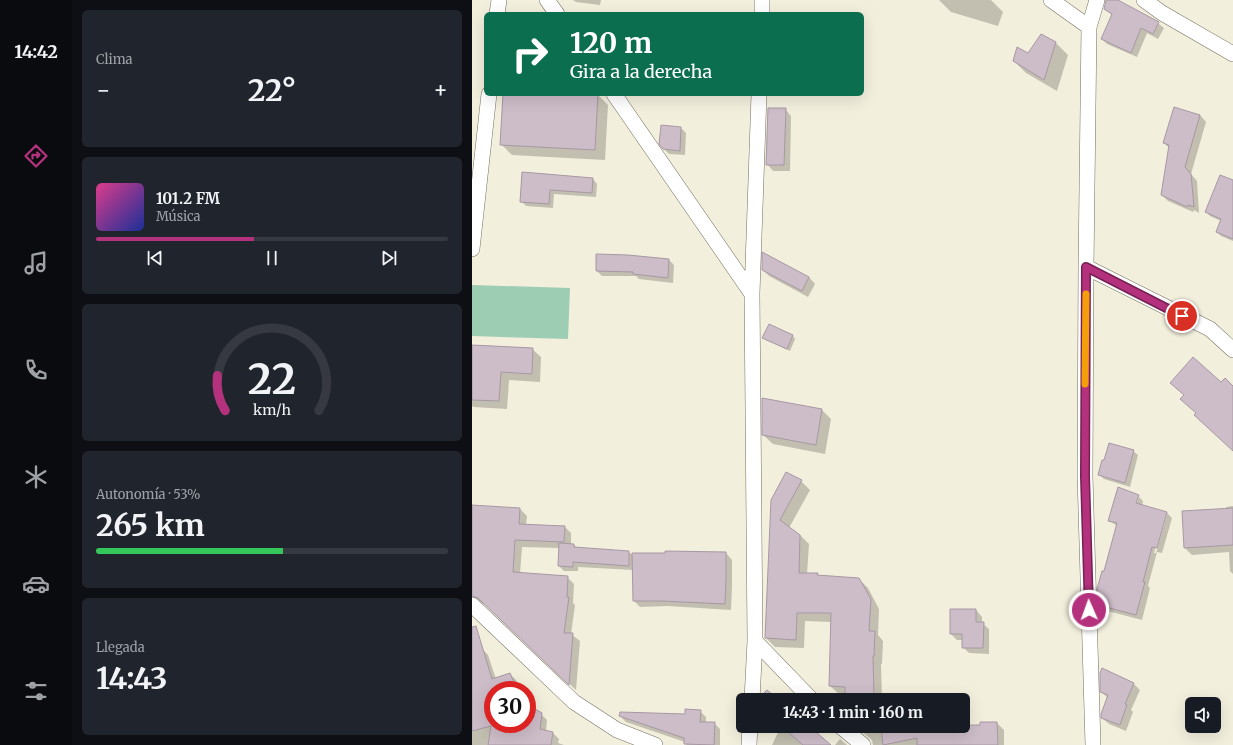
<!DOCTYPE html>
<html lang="es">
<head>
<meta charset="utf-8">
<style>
  :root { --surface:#171b24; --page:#20242c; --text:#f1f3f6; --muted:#9ea1a6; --line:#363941; --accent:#b4327d }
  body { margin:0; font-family:Merriweather,serif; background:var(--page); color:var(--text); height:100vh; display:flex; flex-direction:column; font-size:15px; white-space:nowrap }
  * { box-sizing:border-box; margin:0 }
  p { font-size:13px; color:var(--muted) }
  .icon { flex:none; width:22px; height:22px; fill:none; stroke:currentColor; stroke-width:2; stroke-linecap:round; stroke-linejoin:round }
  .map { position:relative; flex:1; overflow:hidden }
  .sheet { display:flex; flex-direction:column; gap:10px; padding:10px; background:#0d0f14; width:400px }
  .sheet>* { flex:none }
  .banner { position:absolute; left:12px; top:12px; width:380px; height:84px; border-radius:6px; box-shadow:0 4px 16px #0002; background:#0b6e4f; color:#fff; overflow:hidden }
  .buttons { position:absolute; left:713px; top:697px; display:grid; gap:8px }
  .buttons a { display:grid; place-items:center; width:36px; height:36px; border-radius:6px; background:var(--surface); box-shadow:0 4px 16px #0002; font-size:20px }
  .speed { position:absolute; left:12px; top:681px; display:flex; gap:8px; font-size:20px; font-weight:700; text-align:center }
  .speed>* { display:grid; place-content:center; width:52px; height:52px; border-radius:50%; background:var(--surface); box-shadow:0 4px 16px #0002; line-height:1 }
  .speed .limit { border:6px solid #d22; background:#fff; color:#111 }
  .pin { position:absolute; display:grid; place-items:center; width:34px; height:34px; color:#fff; margin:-17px; border:2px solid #fff; border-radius:50%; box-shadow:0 1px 4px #0007 }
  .me { position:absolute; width:44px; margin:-22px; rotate:358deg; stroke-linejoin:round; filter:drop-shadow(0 0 3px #0008) }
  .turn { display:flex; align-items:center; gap:14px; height:84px; padding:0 20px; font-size:18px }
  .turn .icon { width:52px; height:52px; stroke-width:2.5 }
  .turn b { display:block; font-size:28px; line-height:34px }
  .big { font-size:30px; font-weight:700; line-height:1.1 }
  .sheet .widget { flex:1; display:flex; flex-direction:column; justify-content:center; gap:6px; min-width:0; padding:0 14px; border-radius:6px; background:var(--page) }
  .sheet .dial { align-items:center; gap:0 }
  .dial svg { height:104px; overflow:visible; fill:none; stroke:var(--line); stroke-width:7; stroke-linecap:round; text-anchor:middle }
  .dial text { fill:var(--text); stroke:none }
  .song { display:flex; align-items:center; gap:12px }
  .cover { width:48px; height:48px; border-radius:6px; background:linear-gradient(135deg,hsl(330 70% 55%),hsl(230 70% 35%)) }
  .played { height:4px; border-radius:2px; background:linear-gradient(90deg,var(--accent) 45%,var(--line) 45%) }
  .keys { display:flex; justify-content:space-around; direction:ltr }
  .heat { display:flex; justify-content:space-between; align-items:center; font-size:22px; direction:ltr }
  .charge { height:6px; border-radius:3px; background:linear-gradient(90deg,#34c759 53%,var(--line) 0) }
  .trip { position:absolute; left:264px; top:693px; width:234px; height:40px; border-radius:6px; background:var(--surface); box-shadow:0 4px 16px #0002; font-weight:700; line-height:40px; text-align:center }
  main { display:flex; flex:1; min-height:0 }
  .menu { display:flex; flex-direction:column; width:72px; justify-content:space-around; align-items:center; background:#090b0e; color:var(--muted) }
  .menu .icon { width:28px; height:28px }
  .menu .current { color:var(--accent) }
  .menu b { font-size:18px; color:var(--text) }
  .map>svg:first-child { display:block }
  .green { fill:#9dceb3 }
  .shadow { fill:#0003; fill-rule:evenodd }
  .building { fill:#cdbdc9; stroke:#a798a4 }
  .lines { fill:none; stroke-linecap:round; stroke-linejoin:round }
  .minor-casing { stroke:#736f60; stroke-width:16 }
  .minor { stroke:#fff; stroke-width:15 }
  .route-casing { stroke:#752051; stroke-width:10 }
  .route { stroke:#b4327d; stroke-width:7 }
  .slow { stroke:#f59e0b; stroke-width:7 }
</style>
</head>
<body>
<main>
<nav class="menu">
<b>14:42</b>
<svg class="icon current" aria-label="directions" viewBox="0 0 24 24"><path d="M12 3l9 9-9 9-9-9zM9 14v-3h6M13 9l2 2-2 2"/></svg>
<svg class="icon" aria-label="music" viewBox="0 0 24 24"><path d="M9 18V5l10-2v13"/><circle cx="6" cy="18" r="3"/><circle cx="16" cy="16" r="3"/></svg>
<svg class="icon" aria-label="phone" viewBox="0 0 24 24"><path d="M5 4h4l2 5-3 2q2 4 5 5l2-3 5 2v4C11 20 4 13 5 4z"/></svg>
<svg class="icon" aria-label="climate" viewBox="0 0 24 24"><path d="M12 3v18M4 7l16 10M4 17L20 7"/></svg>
<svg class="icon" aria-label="car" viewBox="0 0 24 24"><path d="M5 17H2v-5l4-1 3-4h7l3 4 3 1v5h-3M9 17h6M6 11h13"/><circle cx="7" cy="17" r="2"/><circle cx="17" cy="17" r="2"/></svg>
<svg class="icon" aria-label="filters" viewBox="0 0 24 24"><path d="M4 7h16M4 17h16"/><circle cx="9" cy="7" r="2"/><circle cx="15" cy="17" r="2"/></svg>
</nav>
<section class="sheet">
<div class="widget"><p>Clima</p>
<div class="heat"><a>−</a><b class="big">22°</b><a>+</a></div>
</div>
<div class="widget">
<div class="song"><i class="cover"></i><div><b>101.2 FM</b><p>Música</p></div></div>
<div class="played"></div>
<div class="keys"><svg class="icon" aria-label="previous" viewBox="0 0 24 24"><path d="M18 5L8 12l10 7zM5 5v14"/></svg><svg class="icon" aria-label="pause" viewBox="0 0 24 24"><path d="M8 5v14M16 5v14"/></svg><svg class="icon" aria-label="next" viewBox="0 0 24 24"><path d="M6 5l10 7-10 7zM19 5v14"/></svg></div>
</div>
<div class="widget dial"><svg viewBox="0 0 100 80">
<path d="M14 69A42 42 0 1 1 86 69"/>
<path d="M14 69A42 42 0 0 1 8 42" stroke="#b4327d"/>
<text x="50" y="56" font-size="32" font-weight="700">22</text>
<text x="50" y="72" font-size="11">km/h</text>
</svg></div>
<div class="widget"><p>Autonomía · 53%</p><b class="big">265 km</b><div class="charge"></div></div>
<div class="widget"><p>Llegada</p><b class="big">14:43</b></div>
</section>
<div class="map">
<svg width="761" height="745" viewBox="0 0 761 745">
  <rect width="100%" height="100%" fill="#f3efdd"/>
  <path class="green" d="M0,285L98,288L96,339L0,336Z"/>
  <path class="shadow" d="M101,0H129L128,5L104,2Z
    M467,0H519L531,12L526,26L479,12Z
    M634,0H644L679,18L692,28L686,39L675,33L665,57L635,44L630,39L640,15L633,9Z
    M570,35L584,43L596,55L585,91L554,73L542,61L556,54Z
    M32,94L126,95L136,105L133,160L40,155L29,144Z
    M702,108L728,115L734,122L719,174L725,181L727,213L722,210L721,212L696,201L690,195L697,148L692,143Z
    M313,109L319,116L318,171H301L295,164Z
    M209,128L214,133L213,155L197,154L192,149Z
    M51,174L121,179L125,184L124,197L82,194L81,208L54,206L49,201Z
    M761,181V241L749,236L745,232L749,221L738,216L734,212Z
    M156,256L197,260L202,265L201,283L167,279L164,276H130L125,271Z
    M291,270L337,277L343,284L336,297L297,276Z
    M297,325L321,336L323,339L318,351L294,340L292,337Z
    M0,346L60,349L69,357L68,382L37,380L35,409L1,407L0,406Z
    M291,399L350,410L359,419L353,454L301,444L291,435Z
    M661,451L666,455L658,487L632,479L627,474Z
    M329,481L338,490L317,528L328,535L337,544L335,574H345L348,576L387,579L396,588L407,609L406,635L411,641L410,664H409L410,700H374V695L367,694L358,686L360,622L333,621L332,648L303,647L294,638L300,500Z
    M666,496L671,501L670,506L694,512L700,518L690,553L685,552L676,586L678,588L670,620L632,610L627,605L632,572L645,526L637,520ZM665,497H667L663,508ZM693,514H695L684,553H682Z
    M0,506L48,509L55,516L54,525L93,527L99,533V545H102L105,548L157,552L159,554L254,553L260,560V586L259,610L196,606L168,607L162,601L161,570L106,567V571H92L87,566L88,548L50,547L48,574L95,577L102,584L101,603L103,605L99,634L108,641L104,690L14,605L8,603L0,595Z
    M761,506V574L758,571L757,552L720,555L713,548L754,509V507Z
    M504,610L510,617V623L517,629V654L497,653L491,647V640H485L479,634Z
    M0,638L16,655L24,679L38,674L44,680L48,690H21V724H55V706L69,714L75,720L74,731L81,733L87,739L86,743L92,745H0Z
    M661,683L668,690L659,710L661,712L654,731L637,724L630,718L636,698L629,692Z
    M228,711L234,717V723H242L248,729V745H215L213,742L154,722L148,716L214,715Z
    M525,723L532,730V745H401L400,740L383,726H509Z
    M309,726H335L357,745H300Z
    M368,739L375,745H363Z"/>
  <path class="building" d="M634,0H646L687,22L681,34L669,28L659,53L629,39L640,14L632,9Z
    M569,34L584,42L572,80L541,61L545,47L556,53Z
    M31,94H126L123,150L28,145Z
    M702,107L728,115L713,167L719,174L722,207L716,205L715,207L689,195L697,145L691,143Z
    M296,108H314L312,165H294Z
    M189,125L209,127L208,151L191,149L187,144Z
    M50,172L121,178L120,193L78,190L77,204L48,202Z
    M748,175L761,180V239L744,232L749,219L733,212Z
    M290,252L337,277L330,291L290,270Z
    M124,254L156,255L197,259L196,278L161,274V272L124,271Z
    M297,324L321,335L315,349L290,338Z
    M0,345L61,348L60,374L29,372L27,401L0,400Z
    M721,357L749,382L753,378L761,386V451L722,415L724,413L708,399L712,395L698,383Z
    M290,398L350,409L344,445L290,435Z
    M637,443L662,450L653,483L626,475L630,460H632Z
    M314,472L330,480L308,520L328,535L327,573H346L345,575L387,578L399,599L397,631H403L402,656H401L402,700H373V687L357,686L359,613H325L324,640L293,638L299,500Z
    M646,487L667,495L664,503L695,512L685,548L680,547L671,582H673L664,615L626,605L625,589L630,571H632L645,523L636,521Z
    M0,505L48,508L47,524L93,526L92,542L43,540L41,572L96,576L95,597H97L92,633H101L97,685L6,598L0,596Z
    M761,508V545L712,548L710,511Z
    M87,543L102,544V547L157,551V566L101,562V567L86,566Z
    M193,551L254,552V580L253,604L189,601H161L160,553H193Z
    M478,609H504V622H512L511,648H490V634H478Z
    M4,626L20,679L38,673L45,690H21V724H55L56,705L70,713L68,729L81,732L79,745H16L19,726L0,731V627Z
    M630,668L662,683L653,704L655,705L648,725L629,718V714L636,695L628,692V673Z
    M295,690L307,700H289V696Z
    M213,709L229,710L228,722H243L242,745L212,744V738L147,716L148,712L213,714Z
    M508,722H525L526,745H445V738L411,745L409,726L508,725Z
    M309,726H337L359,745H331Z"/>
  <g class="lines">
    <g class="minor-casing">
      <path id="minor" d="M75,0L85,14
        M579,0L617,27
        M672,0L690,13L761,54
        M25,14L27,0
        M290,14V0
        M142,94L280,294
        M0,249L17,94
        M614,267L738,329L761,350
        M0,605L102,702L145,730L183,745
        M283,641L340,700
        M280,700L283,641L280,294L287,94
        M368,726L391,745
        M277,745L278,726
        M621,745L613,476L614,267L617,27L625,0"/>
    </g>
    <use href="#minor" class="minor"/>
  </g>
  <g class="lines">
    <g class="route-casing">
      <path id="route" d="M617,610L613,476L614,267L710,316"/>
    </g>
    <use href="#route" class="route"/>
    <path class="slow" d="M613,384L614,294"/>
  </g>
</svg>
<div class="buttons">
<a><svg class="icon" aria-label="sound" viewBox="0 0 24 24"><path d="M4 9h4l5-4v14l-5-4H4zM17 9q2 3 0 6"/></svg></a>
</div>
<div class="speed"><div class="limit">30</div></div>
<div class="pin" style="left:710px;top:316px;background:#d93025"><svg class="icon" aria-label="arrive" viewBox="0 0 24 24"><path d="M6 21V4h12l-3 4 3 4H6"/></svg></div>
<svg class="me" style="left:617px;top:610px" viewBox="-20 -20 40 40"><circle r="17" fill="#b4327d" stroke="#fff" stroke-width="3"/><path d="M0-11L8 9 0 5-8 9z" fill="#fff"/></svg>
<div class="trip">14:43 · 1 min · 160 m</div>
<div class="banner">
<div class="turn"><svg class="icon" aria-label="right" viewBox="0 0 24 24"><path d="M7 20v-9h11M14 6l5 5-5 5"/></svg><div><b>120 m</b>Gira a la derecha</div></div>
</div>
</div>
</main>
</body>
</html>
